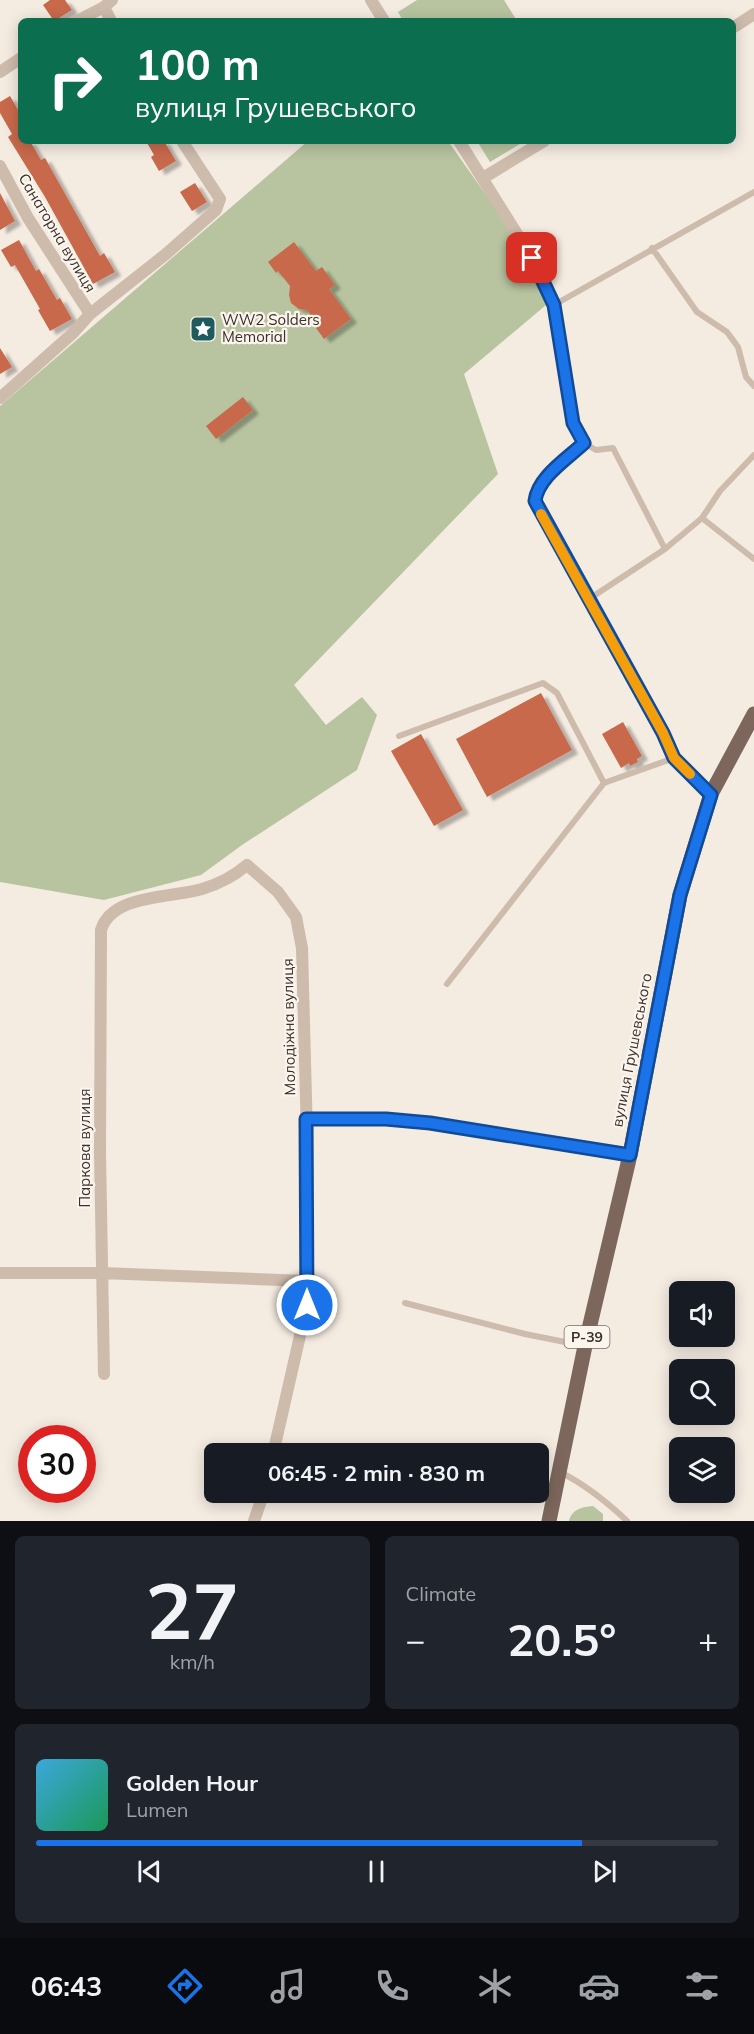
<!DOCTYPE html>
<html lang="en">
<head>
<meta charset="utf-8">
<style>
  :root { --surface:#171b24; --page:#20242c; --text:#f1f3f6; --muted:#9ea1a6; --line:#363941; --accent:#1a73e8 }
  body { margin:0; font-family:Mulish,sans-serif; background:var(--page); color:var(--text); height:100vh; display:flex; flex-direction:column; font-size:22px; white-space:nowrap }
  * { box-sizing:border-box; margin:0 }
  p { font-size:20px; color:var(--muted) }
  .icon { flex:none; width:33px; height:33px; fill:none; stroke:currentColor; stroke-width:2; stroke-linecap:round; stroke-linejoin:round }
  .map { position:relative; height:1521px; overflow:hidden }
  .sheet { display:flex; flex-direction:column; gap:15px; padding:15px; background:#0d0f14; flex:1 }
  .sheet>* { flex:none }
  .hud { position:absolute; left:18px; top:18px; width:718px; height:126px; border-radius:9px; box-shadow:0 3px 15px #0003; background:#0b6e4f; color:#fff; overflow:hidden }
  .buttons { position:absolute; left:669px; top:1281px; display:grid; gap:12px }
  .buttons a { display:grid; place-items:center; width:66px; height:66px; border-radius:9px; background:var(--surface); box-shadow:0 3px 15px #0003; font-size:30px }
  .speed { position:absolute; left:18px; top:1425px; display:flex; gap:12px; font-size:30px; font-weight:700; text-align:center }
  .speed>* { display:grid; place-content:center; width:78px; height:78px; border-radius:50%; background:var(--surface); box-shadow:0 3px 15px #0003; line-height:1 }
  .speed .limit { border:9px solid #d22; background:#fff; color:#111 }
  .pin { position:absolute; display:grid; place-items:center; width:51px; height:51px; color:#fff; margin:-26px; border-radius:12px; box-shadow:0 3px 9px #0006 }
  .me { position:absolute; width:66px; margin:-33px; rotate:0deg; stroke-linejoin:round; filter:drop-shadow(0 0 4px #0008) }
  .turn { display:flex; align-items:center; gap:21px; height:126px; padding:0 18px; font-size:27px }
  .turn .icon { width:78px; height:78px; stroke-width:2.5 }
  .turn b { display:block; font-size:42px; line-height:51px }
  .big { font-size:45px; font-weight:700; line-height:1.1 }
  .sheet .tile { flex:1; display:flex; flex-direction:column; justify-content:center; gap:9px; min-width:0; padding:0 21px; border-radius:9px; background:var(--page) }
  .sheet .dial { align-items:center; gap:0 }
  .dial b { font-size:78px; line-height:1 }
  .song { display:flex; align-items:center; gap:18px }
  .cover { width:72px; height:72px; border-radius:9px; background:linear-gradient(135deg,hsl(200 70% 55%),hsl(150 70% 35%)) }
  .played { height:6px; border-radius:3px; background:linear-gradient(90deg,var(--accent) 80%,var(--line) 80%) }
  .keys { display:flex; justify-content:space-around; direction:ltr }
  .heat { display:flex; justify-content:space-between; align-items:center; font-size:33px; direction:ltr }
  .sheet .tiles { flex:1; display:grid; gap:15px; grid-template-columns:1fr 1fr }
  .tile:last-child { grid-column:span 2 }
  .trip { position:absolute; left:204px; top:1443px; width:345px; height:60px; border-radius:9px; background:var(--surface); box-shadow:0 3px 15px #0003; font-weight:700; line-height:60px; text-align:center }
  .tab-bar { display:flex; height:96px; justify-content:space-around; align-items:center; background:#090b0e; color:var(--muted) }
  .tab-bar .icon { width:42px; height:42px }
  .tab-bar .current { color:var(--accent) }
  .tab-bar b { font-size:27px; color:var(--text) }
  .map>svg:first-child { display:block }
  .green { fill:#b8c4a0 }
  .building { fill:#c8694b; filter:url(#shadow) }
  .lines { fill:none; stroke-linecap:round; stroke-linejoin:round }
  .service { stroke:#cdbbac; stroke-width:6 }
  .minor { stroke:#cdbbac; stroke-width:12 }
  .primary { stroke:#7d675c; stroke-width:15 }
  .route-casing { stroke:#114b97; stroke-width:15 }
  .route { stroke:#1a73e8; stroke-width:10 }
  .slow { stroke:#f59e0b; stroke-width:10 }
  .labels { text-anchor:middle; stroke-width:4.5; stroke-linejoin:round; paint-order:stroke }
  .shield { fill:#fbf5ee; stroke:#756b66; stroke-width:1.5 }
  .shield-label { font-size:14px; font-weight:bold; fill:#3b302b }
  .street-label { font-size:15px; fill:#3b302b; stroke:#fbf5ee }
  .poi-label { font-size:15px; fill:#3b302b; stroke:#fbf5ee; text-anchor:start }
</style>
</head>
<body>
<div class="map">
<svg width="754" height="1521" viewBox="0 0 754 1521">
  <defs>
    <filter id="shadow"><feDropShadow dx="6" dy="4" stdDeviation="1.5" flood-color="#0004"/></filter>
  </defs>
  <rect width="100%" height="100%" fill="#f4ebe1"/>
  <path class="green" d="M417,0H504L517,21H403L398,12Z
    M308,141H448L522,246L546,305L464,374L498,474L294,685L326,725L362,697L377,715L357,770L242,845L201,875L104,900L0,882V406Z
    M477,141H525L490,162Z
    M593,1506L603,1514V1521H569C572,1509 582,1507 593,1506Z"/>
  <path class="building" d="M50,0H65L72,10L54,21L43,5Z
    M10,96L21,115V141H30L41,160L45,158L100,256L104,253L115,272L93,284L45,197L8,137L12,134L0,113V102Z
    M146,141H164L176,161L159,171L151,157L154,155Z
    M195,183L207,202L192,211L180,192Z
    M0,193L15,221L0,230Z
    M19,240L36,271L39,269L57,300L60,298L72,319L50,331L38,310L40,309L15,265L11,267L1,250Z
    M294,242L316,271L322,267L335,285L329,289L351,319L324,339L316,328L319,326L307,310L299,309L291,303L289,295L290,286L278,271L276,273L268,262Z
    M0,348L12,367L0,374Z
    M243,397L253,410L216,439L206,426Z
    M541,693L572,750L487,797L456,739Z
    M623,722L642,756L637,759L638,762L630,766L629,763L621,768L602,734Z
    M421,734L463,810L434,826L391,751Z"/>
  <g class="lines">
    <path class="service" d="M652,248L697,312L727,332L738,347L746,377L754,386
      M584,443C567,459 538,477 535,501L663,733L674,758L711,794
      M702,518L754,559
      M665,549L613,448L596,450L584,443L573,423L554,305L754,192
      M589,599L665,549L702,518L720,491L754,455
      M399,736L543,683L557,693L604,783L674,758
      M447,984L604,783
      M405,1303L525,1334L585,1346
      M560,1472C586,1485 606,1501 627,1521"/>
    <path class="minor" d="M371,0L384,21
      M77,21L104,7
      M111,21L104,7L112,0
      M734,27L754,14
      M0,72L21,58
      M459,141L532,258L554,305
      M0,166L28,218L90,314
      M483,178L544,141
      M0,398L73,333L90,314L166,254L216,210L220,199L182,141
      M306,1119H386L430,1123L630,1155
      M0,1273H102L307,1281
      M104,1374L100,1153L101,930C112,894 172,898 202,889C219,884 234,876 247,865L278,892L296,917L302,948L307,1136V1305L273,1454
      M254,1521L264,1492"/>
    <path class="primary" d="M549,1521L585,1346L630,1155L680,895L711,794L754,714"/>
  </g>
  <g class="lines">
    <g class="route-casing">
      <path id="route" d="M307,1305L306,1119H386L430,1123L630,1155L680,895L711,795L674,758L663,733L535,501C538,477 567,459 584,443L573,423L554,305L532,258"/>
    </g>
    <use href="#route" class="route"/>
    <path class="slow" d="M541,514L663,733L674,758L690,774"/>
  </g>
  <defs>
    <g id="sight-square" transform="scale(1.35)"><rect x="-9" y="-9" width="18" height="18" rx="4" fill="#1f5a5e" stroke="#fbf5ee"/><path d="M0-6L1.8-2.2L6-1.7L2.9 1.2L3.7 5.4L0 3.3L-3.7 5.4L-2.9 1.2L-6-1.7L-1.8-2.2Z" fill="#fff"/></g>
  </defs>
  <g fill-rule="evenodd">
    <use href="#sight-square" x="203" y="329"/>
  </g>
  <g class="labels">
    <rect class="shield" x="564.5" y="1326" width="45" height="22" rx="4.5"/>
    <g class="shield-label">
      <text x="587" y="1342">Р-39</text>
    </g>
    <g class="street-label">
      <text transform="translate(57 233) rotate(59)" y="5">Санаторна вулиця</text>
      <text transform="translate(289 1027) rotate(-91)" y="5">Молодіжна вулиця</text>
      <text transform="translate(632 1050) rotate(-79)" y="5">вулиця Грушевського</text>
      <text transform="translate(85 1148) rotate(-90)" y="5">Паркова вулиця</text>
    </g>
    <g class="poi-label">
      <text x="222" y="325">WW2 Solders<tspan x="222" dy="17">Memorial</tspan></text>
    </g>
  </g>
</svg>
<div class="buttons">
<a><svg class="icon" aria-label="sound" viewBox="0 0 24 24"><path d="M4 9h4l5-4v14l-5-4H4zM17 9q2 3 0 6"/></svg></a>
<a><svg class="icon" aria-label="search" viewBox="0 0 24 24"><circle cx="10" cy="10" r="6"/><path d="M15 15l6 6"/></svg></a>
<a><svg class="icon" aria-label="layers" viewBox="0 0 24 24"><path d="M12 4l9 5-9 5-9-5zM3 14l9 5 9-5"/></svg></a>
</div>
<div class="speed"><div class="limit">30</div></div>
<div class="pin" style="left:532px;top:258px;background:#d93025"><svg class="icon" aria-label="arrive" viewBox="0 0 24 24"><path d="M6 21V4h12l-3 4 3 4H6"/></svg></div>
<svg class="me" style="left:307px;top:1305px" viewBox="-20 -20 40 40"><circle r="17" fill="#1a73e8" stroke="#fff" stroke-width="3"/><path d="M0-11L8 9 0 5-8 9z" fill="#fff"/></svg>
<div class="trip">06:45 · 2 min · 830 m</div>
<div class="hud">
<div class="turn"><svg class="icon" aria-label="right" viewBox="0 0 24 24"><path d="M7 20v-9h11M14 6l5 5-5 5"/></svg><div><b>100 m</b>вулиця Грушевського</div></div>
</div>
</div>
<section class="sheet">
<div class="tiles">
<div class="tile dial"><b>27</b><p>km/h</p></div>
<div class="tile"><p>Climate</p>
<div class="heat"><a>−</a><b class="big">20.5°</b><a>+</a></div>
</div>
<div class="tile">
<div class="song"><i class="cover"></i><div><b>Golden Hour</b><p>Lumen</p></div></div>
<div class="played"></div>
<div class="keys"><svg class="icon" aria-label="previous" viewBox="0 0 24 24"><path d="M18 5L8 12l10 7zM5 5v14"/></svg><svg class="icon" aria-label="pause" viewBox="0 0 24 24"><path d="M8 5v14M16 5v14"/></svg><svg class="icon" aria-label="next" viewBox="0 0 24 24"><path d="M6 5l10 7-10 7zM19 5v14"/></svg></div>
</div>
</div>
</section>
<nav class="tab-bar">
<b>06:43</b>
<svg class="icon current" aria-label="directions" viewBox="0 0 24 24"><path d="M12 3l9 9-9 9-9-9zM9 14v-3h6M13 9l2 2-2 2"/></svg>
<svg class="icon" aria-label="music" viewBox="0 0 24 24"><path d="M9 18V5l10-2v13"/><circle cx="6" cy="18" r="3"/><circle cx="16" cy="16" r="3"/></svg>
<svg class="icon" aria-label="phone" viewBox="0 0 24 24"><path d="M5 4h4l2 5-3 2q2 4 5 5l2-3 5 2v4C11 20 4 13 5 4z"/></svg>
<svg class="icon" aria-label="climate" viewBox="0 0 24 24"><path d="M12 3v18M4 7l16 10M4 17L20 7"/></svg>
<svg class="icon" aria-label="car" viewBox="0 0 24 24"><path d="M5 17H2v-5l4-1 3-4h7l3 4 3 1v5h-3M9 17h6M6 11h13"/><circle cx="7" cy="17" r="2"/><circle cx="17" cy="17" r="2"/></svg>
<svg class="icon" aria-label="filters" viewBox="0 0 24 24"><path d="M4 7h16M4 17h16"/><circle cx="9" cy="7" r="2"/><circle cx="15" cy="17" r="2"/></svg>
</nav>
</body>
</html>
